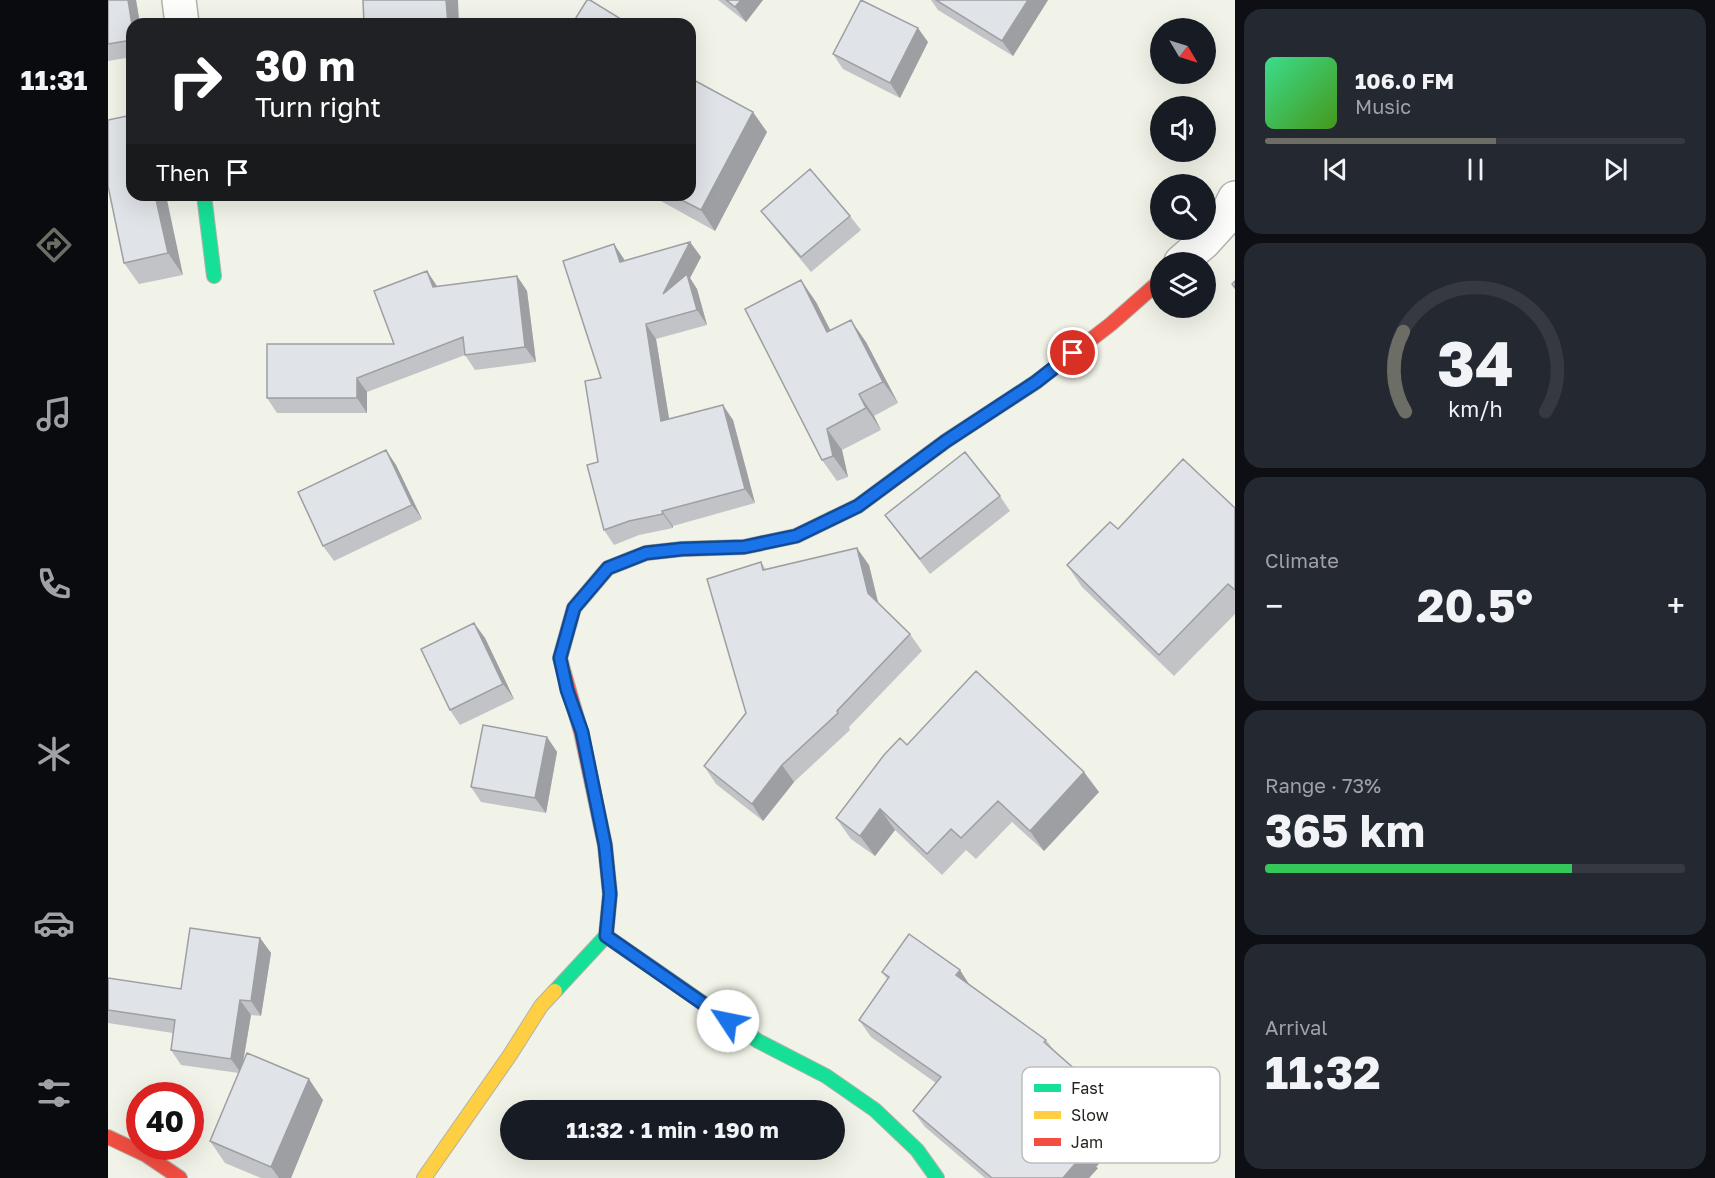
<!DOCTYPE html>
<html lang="en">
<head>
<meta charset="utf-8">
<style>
  :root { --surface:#171b24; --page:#242831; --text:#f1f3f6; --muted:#9ea1a6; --line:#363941; --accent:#6c6e65 }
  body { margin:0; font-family:"Golos Text",sans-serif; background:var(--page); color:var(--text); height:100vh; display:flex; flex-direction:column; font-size:22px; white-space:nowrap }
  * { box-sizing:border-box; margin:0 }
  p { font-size:20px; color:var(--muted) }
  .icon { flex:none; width:33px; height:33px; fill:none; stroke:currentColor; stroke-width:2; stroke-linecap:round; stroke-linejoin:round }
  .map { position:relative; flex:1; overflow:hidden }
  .side { display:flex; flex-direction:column; gap:9px; padding:9px; background:#0d0f14; width:480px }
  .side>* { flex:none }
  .top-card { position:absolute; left:18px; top:18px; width:570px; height:183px; border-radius:18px; box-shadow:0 6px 24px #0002; background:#202124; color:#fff; overflow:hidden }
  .needle { width:39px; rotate:128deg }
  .fabs { position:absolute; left:1042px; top:18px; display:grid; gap:12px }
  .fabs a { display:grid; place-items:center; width:66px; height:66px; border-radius:50%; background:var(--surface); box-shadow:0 6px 24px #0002; font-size:30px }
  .speed { position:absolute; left:18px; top:1082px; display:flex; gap:12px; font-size:30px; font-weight:700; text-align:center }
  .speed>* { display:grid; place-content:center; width:78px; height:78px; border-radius:50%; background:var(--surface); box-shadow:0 6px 24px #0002; line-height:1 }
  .speed .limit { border:9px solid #d22; background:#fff; color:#111 }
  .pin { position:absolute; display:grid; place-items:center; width:51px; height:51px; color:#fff; margin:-26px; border:3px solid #fff; border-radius:50%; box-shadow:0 2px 6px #0007 }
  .me { position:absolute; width:66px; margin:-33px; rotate:304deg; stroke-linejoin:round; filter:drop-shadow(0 0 4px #0008) }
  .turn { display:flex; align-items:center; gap:21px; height:126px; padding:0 30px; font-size:27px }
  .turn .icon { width:78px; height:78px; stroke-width:2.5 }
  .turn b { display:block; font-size:42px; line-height:51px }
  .then { display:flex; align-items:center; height:57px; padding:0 30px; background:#0003; gap:12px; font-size:22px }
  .big { font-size:45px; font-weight:700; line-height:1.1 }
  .side .card { flex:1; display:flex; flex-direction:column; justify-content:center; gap:9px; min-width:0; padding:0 21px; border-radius:18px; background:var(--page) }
  .side .dial { align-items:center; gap:0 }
  .dial svg { height:156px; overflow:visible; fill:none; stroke:var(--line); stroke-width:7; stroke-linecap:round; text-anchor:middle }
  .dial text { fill:var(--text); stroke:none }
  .song { display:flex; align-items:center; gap:18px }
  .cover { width:72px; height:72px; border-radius:9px; background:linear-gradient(135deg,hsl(150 70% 55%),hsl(100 70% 35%)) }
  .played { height:6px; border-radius:3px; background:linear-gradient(90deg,var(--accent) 55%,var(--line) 55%) }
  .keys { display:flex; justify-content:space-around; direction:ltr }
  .heat { display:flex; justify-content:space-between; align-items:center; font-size:33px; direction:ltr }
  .charge { height:9px; border-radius:4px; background:linear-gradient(90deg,#34c759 73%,var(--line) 0) }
  .trip { position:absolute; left:392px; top:1100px; width:345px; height:60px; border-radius:30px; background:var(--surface); box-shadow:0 6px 24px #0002; font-weight:700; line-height:60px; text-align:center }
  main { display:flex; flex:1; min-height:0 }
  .tabs { display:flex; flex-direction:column; width:108px; justify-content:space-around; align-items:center; background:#090b0e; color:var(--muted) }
  .tabs .icon { width:42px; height:42px }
  .tabs .active { color:var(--accent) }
  .tabs b { font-size:27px; color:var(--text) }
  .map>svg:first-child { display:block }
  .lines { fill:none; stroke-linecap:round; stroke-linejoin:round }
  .street-casing { stroke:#b1b2a9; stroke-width:36 }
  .fast-casing { stroke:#b1b2a9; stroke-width:16 }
  .slow-casing { stroke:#b1b2a9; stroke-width:16 }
  .jam-casing { stroke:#b1b2a9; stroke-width:16 }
  .street { stroke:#fdfdfc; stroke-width:33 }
  .fast { stroke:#16e098; stroke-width:14 }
  .slow { stroke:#ffcf43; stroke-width:14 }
  .jam { stroke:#f24e42; stroke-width:14 }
  .wall { fill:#c1c3c7 }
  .shaded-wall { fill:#9d9fa2 }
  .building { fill:#e0e3e7; stroke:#9d9fa2; stroke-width:1.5 }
  .route-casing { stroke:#114b97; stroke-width:15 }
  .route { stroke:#1a73e8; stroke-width:10 }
  .key { fill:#fff; stroke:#bebebc; stroke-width:1.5 }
  .key-label { font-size:16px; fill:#25271f }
</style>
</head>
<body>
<main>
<nav class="tabs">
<b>11:31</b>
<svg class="icon active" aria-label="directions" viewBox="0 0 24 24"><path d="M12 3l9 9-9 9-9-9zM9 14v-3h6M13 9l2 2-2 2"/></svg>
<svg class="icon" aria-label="music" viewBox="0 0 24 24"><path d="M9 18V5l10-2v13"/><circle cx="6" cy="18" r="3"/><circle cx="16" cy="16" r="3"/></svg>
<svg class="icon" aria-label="phone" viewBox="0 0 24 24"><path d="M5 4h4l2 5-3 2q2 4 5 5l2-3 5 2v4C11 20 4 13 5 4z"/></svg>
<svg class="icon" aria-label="climate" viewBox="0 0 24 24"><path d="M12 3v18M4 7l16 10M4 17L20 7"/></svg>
<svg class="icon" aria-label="car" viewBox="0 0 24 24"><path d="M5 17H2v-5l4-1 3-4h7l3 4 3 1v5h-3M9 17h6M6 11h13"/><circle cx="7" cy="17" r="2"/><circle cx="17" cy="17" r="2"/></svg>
<svg class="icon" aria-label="filters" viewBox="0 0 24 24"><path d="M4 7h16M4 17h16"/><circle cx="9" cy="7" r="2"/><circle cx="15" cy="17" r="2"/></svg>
</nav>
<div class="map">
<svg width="1127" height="1178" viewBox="0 0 1127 1178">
  <rect width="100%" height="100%" fill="#f1f3e8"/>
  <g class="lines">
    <g class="street-casing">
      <path id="street" d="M71,0L74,24
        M1073,262L1095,243L1116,220L1127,198"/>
    </g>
    <g class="fast-casing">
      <path id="fast" d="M96,195L106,276
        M447,991L498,936L650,1041L718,1076L767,1110L809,1150L829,1178"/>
    </g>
    <g class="slow-casing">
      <path id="slow" d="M456,673L452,658L466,608L500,568L538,553L574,549L636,547L688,536L723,519
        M316,1178L402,1055L433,1006L447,991"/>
    </g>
    <g class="jam-casing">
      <path id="jam" d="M723,519L750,506L838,441L928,382L1003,324L1053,280
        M456,673L473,732L497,845L502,894L498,936
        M0,1137L38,1155L72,1178"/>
    </g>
    <use href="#street" class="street"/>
    <use href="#fast" class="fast"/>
    <use href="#slow" class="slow"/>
    <use href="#jam" class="jam"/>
  </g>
  <path class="wall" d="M0,0H28L32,24H24V57L0,61Z
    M610,0H655L638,22Z
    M823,0H940L905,56L830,10Z
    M820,42L792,98L735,69L725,54Z
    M582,70L585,75L583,79L659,132L607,231L542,195H582Z
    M0,120L75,275L31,284L16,263Z
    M653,211L742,216L753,230L703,272L664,225Z
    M582,242L593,257L582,278L589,289L599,325L548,339L561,419L625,420L647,503L565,526V528L531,535L506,545L496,530L490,462L493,378L516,259L517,261Z
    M409,276L419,291L428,362L367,370L357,355L259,392V413H169L159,398L286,344L329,286Z
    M708,302L723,331L758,342L790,403L766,416L773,430L734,450L740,477L729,481L714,460Z
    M278,450L288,465L314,519L226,561L215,546Z
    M892,496L902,511L822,574L777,515Z
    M1127,508V614L1066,676L974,587L959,565L1010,529Z
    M653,562L658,570L761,565L770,603L802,634L814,651L741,727L742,730L686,782L655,821L608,784L596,766L638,713Z
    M366,623L377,638L406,699L352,725L342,710Z
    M439,737L449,752L438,813L373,802L363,787Z
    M799,745L991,792L936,851L904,822L868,859L858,850L834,875L787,830L767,856L743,839L728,818Z
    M152,938L163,953L153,1016L143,1015L135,1064L215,1100L183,1178H153L117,1163L102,1141L131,1073L73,1065L63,1050L65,1033L0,1023V978L73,989Z
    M774,972L861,984L938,1040L945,1049L1012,1109L1024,1126L988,1167L990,1168L981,1178H877L817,1127L805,1111L828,1083L763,1037L751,1020L780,980Z"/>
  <path class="shaded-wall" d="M20,0H28L32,24H24Z
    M338,0H350L351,24H340Z
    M633,0H655L638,22L627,7Z
    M920,0H940L905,56L894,41Z
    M810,28L820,42L792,98L782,83Z
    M582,70L585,75L582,81Z
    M645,112L659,132L607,231L593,210Z
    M47,195H58L75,275L60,253Z
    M582,242L593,257L582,278L589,289L599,325L589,310L555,294Z
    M506,244L516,259L522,277L512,262Z
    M319,271L329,286L335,302L325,287Z
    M409,276L419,291L428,362L417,347Z
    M693,280L708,302L734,354L719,332Z
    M743,320L758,342L790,403L775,382Z
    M538,324L548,339L564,436L553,421Z
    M249,378L259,392V413L249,398Z
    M751,394L766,416L773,430L758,408Z
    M615,405L625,420L647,503L637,489Z
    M719,429L734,450L740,477L725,456Z
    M278,450L288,465L314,519L304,505Z
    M554,511L565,526V528L555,514Z
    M749,548L761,565L772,610L760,593Z
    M366,623L377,638L406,699L395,684Z
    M439,737L449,752L438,813L427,798Z
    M674,765L686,782L655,821L644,804Z
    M976,772L991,792L936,851L922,831Z
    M772,809L787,830L767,856L752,836Z
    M152,938L163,953L153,1016L143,1001Z
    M852,970L863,987L848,975Z
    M132,1000L143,1015L133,1073L123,1059Z
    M201,1079L215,1100L183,1178H171L163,1167Z
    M1012,1109L1024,1126L988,1167L990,1168L981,1178H955L976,1150Z"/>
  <path class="building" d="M0,0H20L24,25V40L0,44Z
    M255,0H338L340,24H256Z
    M479,0H482L521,24H464Z
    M618,0H633L627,7Z
    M753,0L810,28L782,83L725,54Z
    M828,0H920L894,41Z
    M582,78L645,112L593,210L564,195H582Z
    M24,115V195H47L60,253L16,263L0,186V120Z
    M702,169L742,216L693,257L653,211Z
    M582,242L555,294L579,274L589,310L538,324L553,421L615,405L637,489L554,511L555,514L521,521L496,530L479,465L490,462L477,381L493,378L455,261L506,244L512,262Z
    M319,271L325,287L409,276L417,347L357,355L355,337L249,378V398H159V344H286L266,291Z
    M693,280L719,332L743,320L775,382L751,394L758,408L719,429L725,456L714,460L637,309Z
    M1127,281V288L1124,284Z
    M278,450L304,505L215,546L190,492Z
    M857,452L892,496L812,559L777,515Z
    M1075,459L1127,508V590L1120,584L1051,655L959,565L1002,522L1010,529Z
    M749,548L760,593L802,634L729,711L730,713L674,765L644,804L596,766L638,713L599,579L653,562L655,570Z
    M366,623L395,684L342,710L313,649Z
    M868,671L976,772L922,831L890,801L853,838L843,829L819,854L772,809L752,836L728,818L776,755L792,738L799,745Z
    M375,725L439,737L427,798L363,787Z
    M82,928L152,938L143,1001L132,1000L123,1059L63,1050L67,1020L0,1010V978L73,989Z
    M801,934L852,970L848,975L938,1040L936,1042L1012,1109L976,1150L978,1151L955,1178H884L805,1111L833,1077L751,1020L781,977L774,972Z
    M139,1053L201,1079L163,1167L102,1141Z"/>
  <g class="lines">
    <g class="route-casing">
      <path id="route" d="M620,1021L498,936L502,894L497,845L474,732L459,690L452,658L466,608L500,568L538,553L574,549L636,547L688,536L750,506L838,441L928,382L965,353"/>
    </g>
    <use href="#route" class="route"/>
  </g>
  <rect x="914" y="1067" width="198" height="96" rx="9" class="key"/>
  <rect x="926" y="1084" width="27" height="8" fill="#16e098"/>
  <rect x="926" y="1111" width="27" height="8" fill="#ffcf43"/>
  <rect x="926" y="1138" width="27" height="8" fill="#f24e42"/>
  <g class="key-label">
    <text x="963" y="1094">Fast</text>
    <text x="963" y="1121">Slow</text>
    <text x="963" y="1148">Jam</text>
  </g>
</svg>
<div class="fabs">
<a><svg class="needle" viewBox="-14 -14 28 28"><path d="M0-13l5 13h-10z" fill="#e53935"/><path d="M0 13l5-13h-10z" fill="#9ea1a6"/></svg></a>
<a><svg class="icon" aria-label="sound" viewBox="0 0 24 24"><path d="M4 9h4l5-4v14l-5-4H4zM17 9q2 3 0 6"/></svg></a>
<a><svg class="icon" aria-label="search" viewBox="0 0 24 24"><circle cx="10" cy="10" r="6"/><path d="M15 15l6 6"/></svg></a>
<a><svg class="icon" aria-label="layers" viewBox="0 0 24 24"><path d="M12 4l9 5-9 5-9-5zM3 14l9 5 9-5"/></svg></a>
</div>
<div class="speed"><div class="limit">40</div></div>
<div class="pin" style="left:965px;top:353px;background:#d93025"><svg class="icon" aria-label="arrive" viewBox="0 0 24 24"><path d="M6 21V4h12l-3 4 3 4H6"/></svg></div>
<svg class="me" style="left:620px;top:1021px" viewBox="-20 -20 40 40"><circle r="19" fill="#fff"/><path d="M0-13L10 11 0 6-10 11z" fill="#1a73e8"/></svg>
<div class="trip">11:32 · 1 min · 190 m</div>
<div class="top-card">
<div class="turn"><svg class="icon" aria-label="right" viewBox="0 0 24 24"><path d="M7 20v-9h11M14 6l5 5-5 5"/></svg><div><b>30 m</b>Turn right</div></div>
<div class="then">Then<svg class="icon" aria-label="arrive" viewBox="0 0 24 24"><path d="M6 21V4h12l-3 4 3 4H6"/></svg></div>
</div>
</div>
<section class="side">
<div class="card">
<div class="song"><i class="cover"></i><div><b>106.0 FM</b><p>Music</p></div></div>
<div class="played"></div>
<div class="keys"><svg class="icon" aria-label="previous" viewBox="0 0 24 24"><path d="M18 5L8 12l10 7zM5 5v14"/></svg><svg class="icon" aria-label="pause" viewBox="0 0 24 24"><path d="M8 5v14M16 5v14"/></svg><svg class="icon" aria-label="next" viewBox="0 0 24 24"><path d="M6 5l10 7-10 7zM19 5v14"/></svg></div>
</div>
<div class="card dial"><svg viewBox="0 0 100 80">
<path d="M14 69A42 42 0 1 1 86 69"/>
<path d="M14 69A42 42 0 0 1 13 28" stroke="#6c6e65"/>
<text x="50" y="56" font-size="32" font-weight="700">34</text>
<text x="50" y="72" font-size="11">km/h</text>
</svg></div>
<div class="card"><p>Climate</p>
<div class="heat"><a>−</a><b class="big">20.5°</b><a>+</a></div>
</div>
<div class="card"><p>Range · 73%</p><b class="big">365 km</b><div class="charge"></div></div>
<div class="card"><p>Arrival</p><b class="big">11:32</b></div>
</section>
</main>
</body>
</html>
